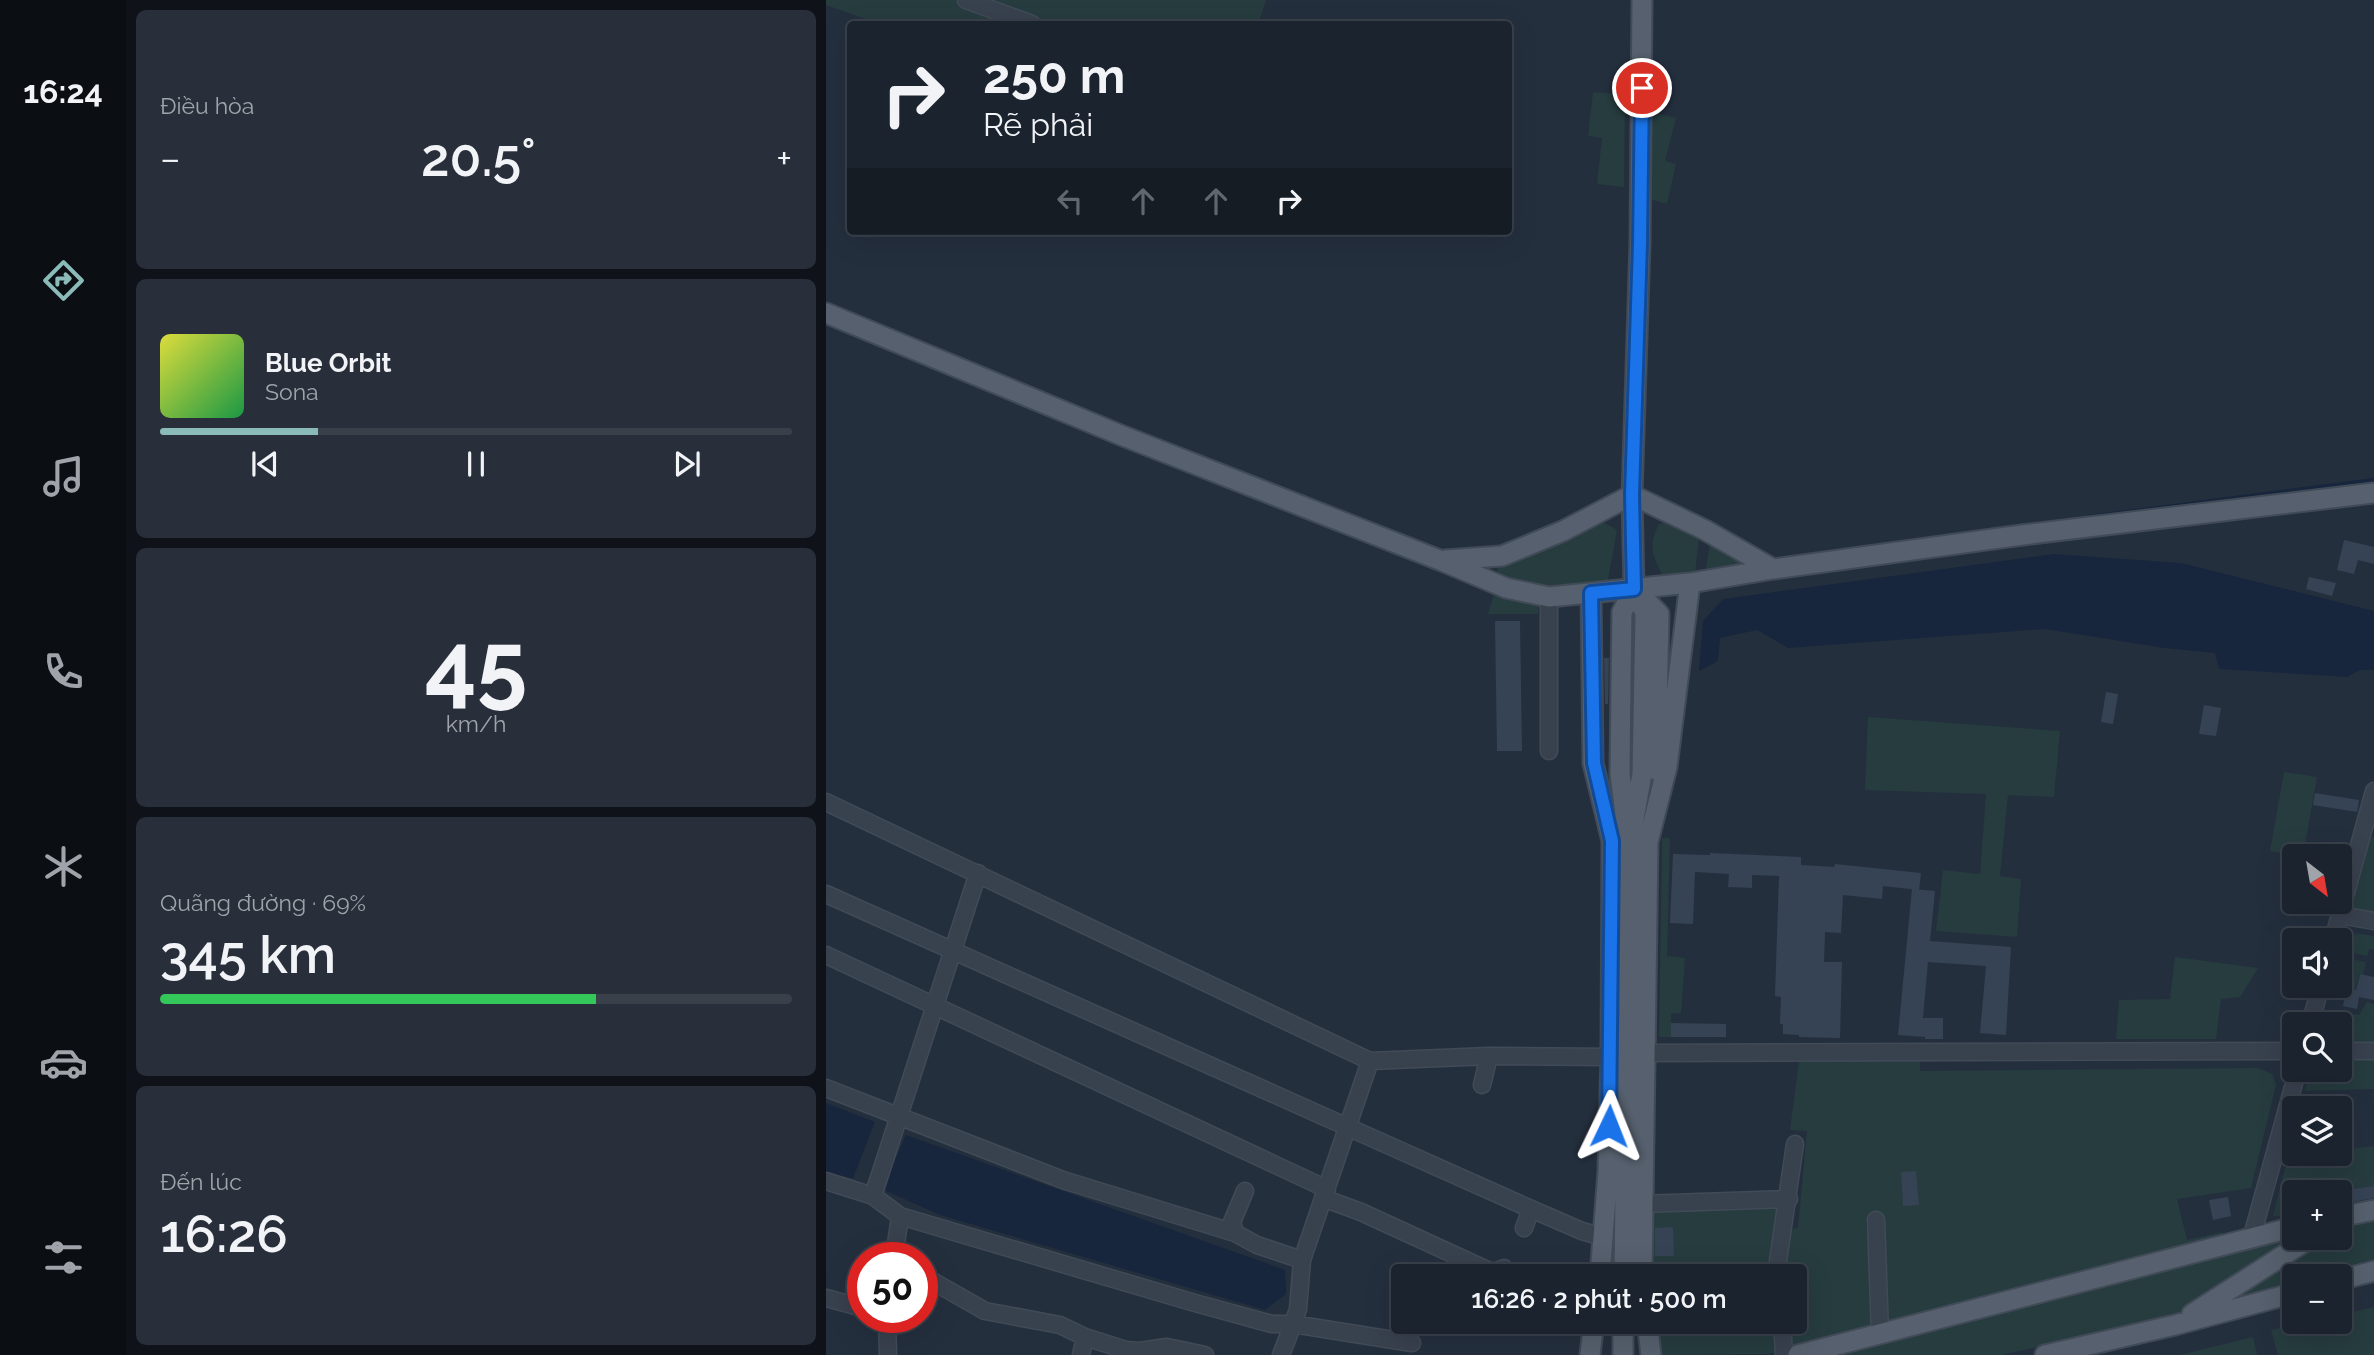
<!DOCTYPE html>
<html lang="vi">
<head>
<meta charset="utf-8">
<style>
  :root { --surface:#1b232e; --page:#282f3a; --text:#f1f3f6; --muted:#a0a4aa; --line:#39404a; --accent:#8bbbb9 }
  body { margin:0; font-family:Raleway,sans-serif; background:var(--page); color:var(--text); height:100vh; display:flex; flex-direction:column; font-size:26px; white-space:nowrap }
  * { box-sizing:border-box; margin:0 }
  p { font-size:23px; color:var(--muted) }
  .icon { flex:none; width:38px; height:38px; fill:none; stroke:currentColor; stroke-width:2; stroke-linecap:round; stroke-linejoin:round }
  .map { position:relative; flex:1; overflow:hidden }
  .details { display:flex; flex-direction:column; gap:10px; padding:10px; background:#0f1319; width:700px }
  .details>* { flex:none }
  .top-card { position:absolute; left:21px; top:21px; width:665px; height:214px; border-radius:7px; box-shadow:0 7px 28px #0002,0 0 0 2px var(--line); background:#1b232e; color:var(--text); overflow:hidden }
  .needle { width:46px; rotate:149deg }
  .fabs { position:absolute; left:1456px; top:844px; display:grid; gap:14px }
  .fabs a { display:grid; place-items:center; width:70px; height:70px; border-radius:7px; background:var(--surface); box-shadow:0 7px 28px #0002,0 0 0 2px var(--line); font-size:35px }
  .speed { position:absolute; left:21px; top:1242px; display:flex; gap:14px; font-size:35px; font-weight:700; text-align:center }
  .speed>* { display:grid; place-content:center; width:91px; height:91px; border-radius:50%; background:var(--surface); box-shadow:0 7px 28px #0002,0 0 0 2px var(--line); line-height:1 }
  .speed .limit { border:10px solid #d22; background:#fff; color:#111 }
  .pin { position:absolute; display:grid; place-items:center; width:60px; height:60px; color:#fff; margin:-30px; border:4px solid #fff; border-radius:50%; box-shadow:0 2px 7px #0007 }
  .me { position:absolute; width:77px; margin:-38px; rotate:2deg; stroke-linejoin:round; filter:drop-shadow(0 0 5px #0008) }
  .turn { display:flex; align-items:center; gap:24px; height:147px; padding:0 21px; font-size:32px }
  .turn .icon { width:91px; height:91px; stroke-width:2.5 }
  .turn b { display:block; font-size:49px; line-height:60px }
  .lanes { display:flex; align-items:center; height:66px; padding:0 21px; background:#0003; justify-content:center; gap:35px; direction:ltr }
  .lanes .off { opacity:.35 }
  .big { font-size:52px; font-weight:600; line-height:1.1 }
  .details .widget { flex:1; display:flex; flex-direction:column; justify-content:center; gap:10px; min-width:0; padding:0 24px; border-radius:10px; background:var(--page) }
  .details .dial { align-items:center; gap:0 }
  .dial b { font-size:91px; line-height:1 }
  .song { display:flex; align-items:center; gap:21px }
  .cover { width:84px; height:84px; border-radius:10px; background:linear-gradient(135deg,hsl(60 70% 55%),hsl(140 70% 35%)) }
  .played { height:7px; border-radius:4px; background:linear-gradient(90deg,var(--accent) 25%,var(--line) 25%) }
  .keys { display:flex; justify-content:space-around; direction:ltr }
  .heat { display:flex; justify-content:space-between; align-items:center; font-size:38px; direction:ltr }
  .charge { height:10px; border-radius:5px; background:linear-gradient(90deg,#34c759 69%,var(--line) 0) }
  .trip { position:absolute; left:565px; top:1264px; width:416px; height:70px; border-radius:7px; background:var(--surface); box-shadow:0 7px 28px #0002,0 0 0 2px var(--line); font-weight:600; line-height:70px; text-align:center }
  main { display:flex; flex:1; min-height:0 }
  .tabs { display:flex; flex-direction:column; width:126px; justify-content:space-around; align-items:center; background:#0b0e12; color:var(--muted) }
  .tabs .icon { width:49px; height:49px }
  .tabs .active { color:var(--accent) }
  .tabs b { font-size:32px; color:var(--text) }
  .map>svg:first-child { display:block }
  .green { fill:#263c3f }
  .water { fill:#17263c }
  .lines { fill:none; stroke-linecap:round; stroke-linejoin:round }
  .stream { stroke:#17263c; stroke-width:4.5 }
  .building { fill:#364354 }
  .minor-casing { stroke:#414a57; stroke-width:19 }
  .major-casing { stroke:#414a57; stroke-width:23 }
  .minor { stroke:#38414e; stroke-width:16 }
  .major { stroke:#56606e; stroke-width:19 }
  .route-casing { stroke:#114b97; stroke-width:18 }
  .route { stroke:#1a73e8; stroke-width:12 }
</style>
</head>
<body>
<main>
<nav class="tabs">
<b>16:24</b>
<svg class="icon active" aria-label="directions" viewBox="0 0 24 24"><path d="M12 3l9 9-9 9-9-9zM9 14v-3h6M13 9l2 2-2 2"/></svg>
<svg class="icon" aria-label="music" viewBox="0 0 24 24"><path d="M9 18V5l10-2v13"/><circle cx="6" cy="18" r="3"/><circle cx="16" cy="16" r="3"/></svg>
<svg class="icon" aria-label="phone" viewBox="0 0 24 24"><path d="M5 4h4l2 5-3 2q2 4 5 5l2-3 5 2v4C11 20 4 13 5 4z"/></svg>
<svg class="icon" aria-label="climate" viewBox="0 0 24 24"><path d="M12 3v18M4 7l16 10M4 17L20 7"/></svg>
<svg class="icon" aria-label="car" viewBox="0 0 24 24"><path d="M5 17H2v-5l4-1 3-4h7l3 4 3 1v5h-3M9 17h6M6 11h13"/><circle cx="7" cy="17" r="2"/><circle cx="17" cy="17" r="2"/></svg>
<svg class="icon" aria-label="filters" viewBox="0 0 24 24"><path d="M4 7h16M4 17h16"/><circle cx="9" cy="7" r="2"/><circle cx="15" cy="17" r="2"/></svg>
</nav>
<section class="details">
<div class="widget"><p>Điều hòa</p>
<div class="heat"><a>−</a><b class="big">20.5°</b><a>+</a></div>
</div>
<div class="widget">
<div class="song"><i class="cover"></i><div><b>Blue Orbit</b><p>Sona</p></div></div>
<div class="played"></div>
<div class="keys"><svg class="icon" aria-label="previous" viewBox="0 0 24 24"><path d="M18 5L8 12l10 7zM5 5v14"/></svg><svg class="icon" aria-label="pause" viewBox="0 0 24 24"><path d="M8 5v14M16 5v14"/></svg><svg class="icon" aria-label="next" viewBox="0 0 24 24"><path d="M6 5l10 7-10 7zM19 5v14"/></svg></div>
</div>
<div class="widget dial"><b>45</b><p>km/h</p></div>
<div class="widget"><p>Quãng đường · 69%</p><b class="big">345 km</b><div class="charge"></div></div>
<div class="widget"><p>Đến lúc</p><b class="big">16:26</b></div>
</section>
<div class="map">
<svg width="1548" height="1355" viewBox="0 0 1548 1355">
  <rect width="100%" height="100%" fill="#242f3e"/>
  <path class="green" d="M0,0H440L432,24H54L0,5Z
    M767,92L799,95L798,187L771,184L776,138L762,136Z
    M825,112L850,118L839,161L850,164L841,204L824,199Z
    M846,520L873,537L869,573L838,578C827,556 821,548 833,524Z
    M777,522L791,530L782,580L710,588L672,579L671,569L762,525Z
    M884,542L911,555L918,566L879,575Z
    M668,594L705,601L713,607L712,614H662Z
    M1042,717L1234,731L1228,797L1182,795L1174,876L1195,879L1191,937L1110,931L1117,870L1154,874L1160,794L1039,790Z
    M1458,772L1491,777L1477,856L1444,851Z
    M1545,836L1548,837V918L1524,914Z
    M836,838H844L841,956L859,958L855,1013L845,1014V1037H833Z
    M1529,933L1548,936V950L1543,949L1541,956L1515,950L1519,935L1528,937Z
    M1349,957L1432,968L1414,997L1395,999L1390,1039H1290L1293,1000L1344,999Z
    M1514,957L1540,962L1537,975L1533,974L1529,990L1507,985H1514Z
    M1541,1002L1548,1004V1047L1514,1048V1024H1497L1501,1010L1533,1015Z
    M1548,1056V1089L1479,1091L1484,1069H1514V1057Z
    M973,1061H1094V1071L1432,1068L1446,1074L1450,1085L1425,1188L1351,1199L1361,1240L1397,1232L1394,1239L1059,1325L1056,1219L1040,1221L1049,1325L968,1349L943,1354L833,1355L828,1321H970V1276H822L824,1209L955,1204L948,1231L972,1228L981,1131L964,1130Z
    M1548,1146V1186L1526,1189L1528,1205L1514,1208V1192H1468V1216H1447L1462,1156L1514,1153V1150Z
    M1548,1216V1260L1492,1276H1468V1282L1395,1303L1493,1237H1514V1223Z
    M1468,1234V1237L1360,1314L1175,1355H994Z
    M1548,1307V1355H1452L1445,1330L1486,1321H1514V1315Z
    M1427,1337L1431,1355H1354Z"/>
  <path class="water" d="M1228,554L1355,563L1548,611V670H1534L1521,677L1393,669L1389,653L1338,648L1219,629L962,648L931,630L894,638L892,661L873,671L877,621L897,599Z
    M0,1103L49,1122L27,1178L0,1173Z
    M80,1135L459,1270L460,1294L439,1310L114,1215L56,1189Z"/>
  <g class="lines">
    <path class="stream" d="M1264,517L1548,480"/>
  </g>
  <path class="building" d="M1518,540L1548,547V564L1532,560L1528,574L1511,570Z
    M1483,577L1510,583L1506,596L1480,589Z
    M669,621H694L696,751H671Z
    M778,658H783L782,704H779Z
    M1280,692L1292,694L1287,724L1275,722Z
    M1378,705L1395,708L1390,736L1373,734Z
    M1489,793L1533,800L1531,812L1487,805Z
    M884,853L975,857V865L1008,867L1009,864L1095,873L1093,890L1057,886L1056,899L1017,895L1015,933L999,932L998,962H1016L1014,1038L973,1037V1035L957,1034V1024H954L955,997L949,996L953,876L926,875V888L902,887L903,874L869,872L867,924L844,923L847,854L884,855Z
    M1086,889L1109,891L1104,941L1185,947L1180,1035L1154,1033L1160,966L1102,962L1097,1018H1117V1039H1099V1037L1072,1035Z
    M1465,901H1498L1506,903L1503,915L1465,906Z
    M1534,974L1548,977V1000L1533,997L1531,1009L1517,1006L1521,988L1530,990Z
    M845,1023L900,1024V1037H845Z
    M1090,1171L1093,1205L1077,1206L1075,1172Z
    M1548,1186V1198L1527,1202L1525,1189Z
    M1402,1197L1405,1216L1387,1220L1383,1200Z
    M847,1227L848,1256H829V1228Z"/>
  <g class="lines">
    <g class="minor-casing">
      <path id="minor" d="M140,0L206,24
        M723,597V751
        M0,802L544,1061L663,1056L785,1057
        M0,894L705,1209L756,1231L777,1237
        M1514,915L1548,921
        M1507,940L1548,791
        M0,955L501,1189
        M1484,1024L1495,985
        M1514,1051H1548
        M819,1053L1468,1051
        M656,1085L663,1056
        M0,1088L237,1180L409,1233
        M0,1181L47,1196L74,1216L369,1303L446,1324H467L472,1309L476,1260L544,1061
        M419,1191L406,1222L409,1233L431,1245L476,1260
        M47,1196L152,873
        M497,1198L535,1212L659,1269L668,1272L678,1268
        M816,1204L963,1199
        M1050,1220L1054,1334
        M698,1228L705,1209
        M1426,1236L1472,1069
        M68,1258L74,1216
        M953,1276L952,1261L969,1144
        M96,1278L108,1282L159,1311L234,1325L259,1337L300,1350L314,1351L341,1347L379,1355
        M0,1298L37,1308
        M61,1318L62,1355
        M956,1321L958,1355
        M255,1355L259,1337
        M455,1355L467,1324L586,1343"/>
    </g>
    <g class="major-casing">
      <path id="major" d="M0,313L297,436L616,561L680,588L723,597L864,583L947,569L1196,535L1548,493
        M619,560L676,556L737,531L806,495L879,530L947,569
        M765,593L767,763L786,841L785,1057L782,1172L774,1276
        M814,594L833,614L830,770
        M803,847L816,774L819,613L808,589L806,495L814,243L816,0
        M1514,1217L1548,1210
        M798,1276L803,847L794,774L795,680L796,612L808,589
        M816,1276L822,842L841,767L864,583
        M1514,1280L1548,1271
        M1366,1314L1486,1237
        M821,1321L825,1355
        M764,1355L768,1321
        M797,1355V1321
        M972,1355L1468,1227
        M1219,1355L1349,1325L1468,1293"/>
    </g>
    <use href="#minor" class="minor"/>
    <use href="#major" class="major"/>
  </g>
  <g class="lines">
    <g class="route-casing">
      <path id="route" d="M783,1126L786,841L768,763L765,593L808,589L806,495L814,243L816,88"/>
    </g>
    <use href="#route" class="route"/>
  </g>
</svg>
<div class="fabs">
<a><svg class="needle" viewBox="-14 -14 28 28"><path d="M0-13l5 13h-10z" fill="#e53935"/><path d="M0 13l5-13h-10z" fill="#a0a4aa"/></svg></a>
<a><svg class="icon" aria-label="sound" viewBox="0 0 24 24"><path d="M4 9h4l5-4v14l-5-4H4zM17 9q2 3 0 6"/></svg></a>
<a><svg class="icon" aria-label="search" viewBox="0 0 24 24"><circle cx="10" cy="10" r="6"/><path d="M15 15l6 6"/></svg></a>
<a><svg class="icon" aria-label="layers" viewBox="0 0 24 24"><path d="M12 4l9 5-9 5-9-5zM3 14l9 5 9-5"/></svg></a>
<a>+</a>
<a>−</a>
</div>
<div class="speed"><div class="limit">50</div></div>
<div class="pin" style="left:816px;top:88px;background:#d93025"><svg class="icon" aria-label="arrive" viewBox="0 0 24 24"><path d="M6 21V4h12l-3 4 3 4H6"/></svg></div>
<svg class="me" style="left:783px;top:1126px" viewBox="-20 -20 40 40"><path d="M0-17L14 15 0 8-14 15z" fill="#1a73e8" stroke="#fff" stroke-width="4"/></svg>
<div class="trip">16:26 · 2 phút · 500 m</div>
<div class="top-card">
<div class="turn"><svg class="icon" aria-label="right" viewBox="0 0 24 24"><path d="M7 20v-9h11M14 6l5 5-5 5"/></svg><div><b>250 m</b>Rẽ phải</div></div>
<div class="lanes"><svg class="icon off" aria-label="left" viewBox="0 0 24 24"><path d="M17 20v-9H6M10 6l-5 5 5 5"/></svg><svg class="icon off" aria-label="ahead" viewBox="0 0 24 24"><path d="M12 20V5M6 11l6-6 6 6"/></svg><svg class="icon off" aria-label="ahead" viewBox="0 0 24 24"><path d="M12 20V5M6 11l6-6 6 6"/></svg><svg class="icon" aria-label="right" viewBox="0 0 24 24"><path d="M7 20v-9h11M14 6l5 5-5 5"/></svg></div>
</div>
</div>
</main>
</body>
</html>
